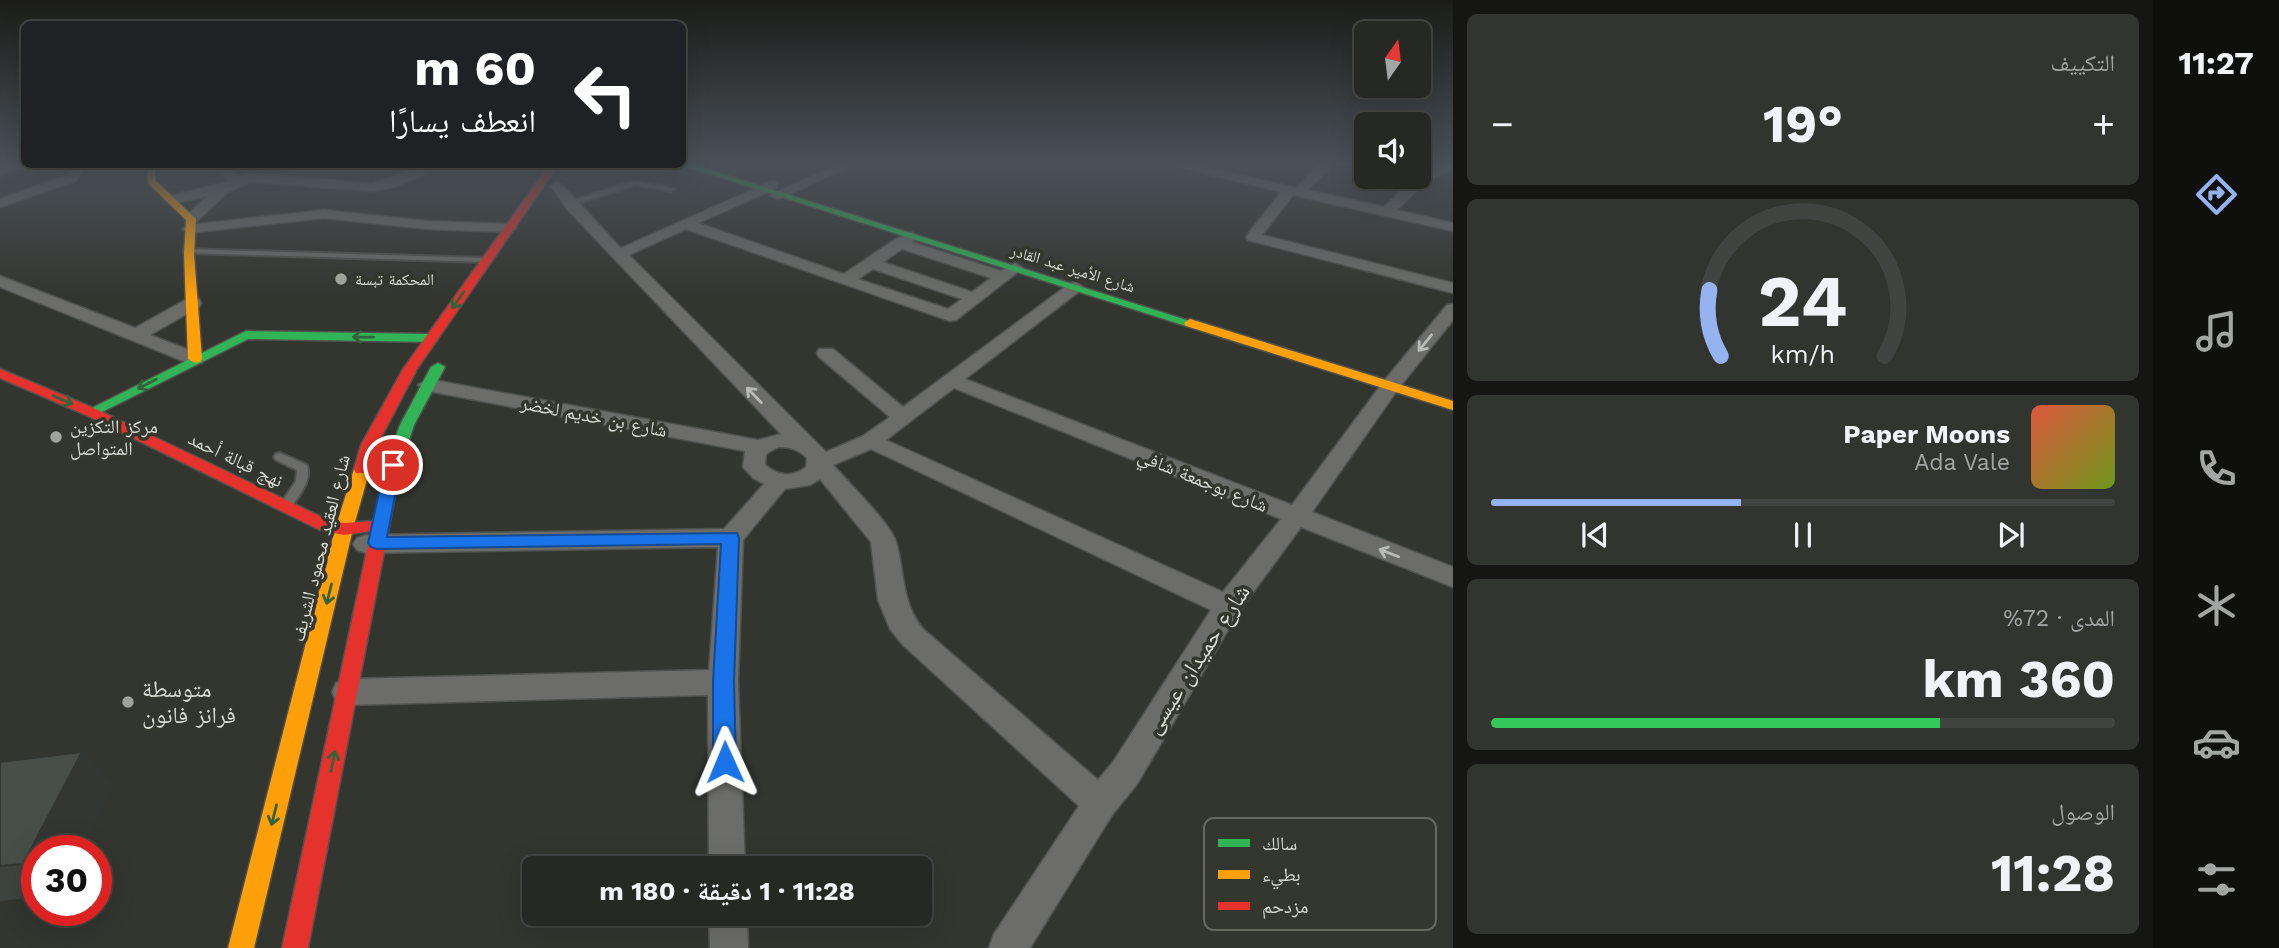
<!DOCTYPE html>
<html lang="ar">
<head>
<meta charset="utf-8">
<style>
  :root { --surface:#262823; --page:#323430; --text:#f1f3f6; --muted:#a4a6a6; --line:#424441; --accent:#95b2f1 }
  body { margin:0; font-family:"Work Sans","Noto Naskh Arabic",sans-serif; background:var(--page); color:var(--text); direction:rtl; height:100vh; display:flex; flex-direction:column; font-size:26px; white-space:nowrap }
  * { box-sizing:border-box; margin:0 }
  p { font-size:23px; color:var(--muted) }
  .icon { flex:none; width:38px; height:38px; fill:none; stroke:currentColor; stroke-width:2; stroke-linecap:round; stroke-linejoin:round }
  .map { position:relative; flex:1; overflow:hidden; direction:ltr }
  .sheet { display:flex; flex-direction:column; gap:14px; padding:14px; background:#151613; width:700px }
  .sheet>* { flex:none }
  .guide { position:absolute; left:21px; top:21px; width:665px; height:147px; border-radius:10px; box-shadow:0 7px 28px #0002,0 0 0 2px var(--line); direction:rtl; background:#202124; color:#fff; overflow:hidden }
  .needle { width:46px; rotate:14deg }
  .fabs { position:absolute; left:1354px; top:21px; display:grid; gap:14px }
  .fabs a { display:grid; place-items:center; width:77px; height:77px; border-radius:10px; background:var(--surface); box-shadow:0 7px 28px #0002,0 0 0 2px var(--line); font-size:35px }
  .speed { position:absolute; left:21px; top:835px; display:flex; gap:14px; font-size:35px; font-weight:700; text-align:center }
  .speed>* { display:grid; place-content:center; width:91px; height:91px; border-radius:50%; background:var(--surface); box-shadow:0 7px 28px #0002,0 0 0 2px var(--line); line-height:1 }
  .speed .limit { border:10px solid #d22; background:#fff; color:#111 }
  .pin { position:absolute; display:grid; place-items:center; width:60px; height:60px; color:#fff; margin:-30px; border:4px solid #fff; border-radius:50%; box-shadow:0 2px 7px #0007 }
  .me { position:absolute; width:77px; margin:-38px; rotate:359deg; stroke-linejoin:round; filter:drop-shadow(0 0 5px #0008) }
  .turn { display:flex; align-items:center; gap:24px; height:147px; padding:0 35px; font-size:32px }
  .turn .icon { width:91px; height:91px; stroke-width:2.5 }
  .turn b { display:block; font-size:49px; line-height:60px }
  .big { font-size:52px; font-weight:700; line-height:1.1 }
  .sheet .widget { flex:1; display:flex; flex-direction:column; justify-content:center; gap:10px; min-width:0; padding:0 24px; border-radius:10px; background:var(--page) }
  .sheet .dial { align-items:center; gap:0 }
  .dial svg { height:182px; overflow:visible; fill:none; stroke:var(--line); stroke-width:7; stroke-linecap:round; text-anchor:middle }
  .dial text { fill:var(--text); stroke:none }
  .song { display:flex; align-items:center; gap:21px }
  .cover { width:84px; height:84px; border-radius:10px; background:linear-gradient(135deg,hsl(10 70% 55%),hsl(80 70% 35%)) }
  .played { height:7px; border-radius:4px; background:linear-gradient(90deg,var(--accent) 40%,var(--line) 40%) }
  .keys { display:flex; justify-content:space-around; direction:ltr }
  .heat { display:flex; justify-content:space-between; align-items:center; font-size:38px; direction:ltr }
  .charge { height:10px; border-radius:5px; background:linear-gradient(90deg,#34c759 72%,var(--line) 0) }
  .trip { position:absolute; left:522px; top:856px; width:410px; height:70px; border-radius:10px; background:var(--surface); box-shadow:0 7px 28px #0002,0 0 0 2px var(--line); font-weight:700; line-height:70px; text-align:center; direction:rtl }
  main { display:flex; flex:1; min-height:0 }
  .tabs { display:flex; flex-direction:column; width:126px; justify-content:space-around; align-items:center; background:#0f100e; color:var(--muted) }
  .tabs .icon { width:49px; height:49px }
  .tabs .on { color:var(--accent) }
  .tabs b { font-size:32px; color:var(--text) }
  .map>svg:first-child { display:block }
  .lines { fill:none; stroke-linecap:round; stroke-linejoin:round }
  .lane-casing { stroke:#50524e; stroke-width:4 }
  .street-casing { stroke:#50524e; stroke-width:3 }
  .fast-casing { stroke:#50524e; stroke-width:3 }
  .slow-casing { stroke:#50524e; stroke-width:3 }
  .jam-casing { stroke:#50524e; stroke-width:3 }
  .lane { fill:#6c6d69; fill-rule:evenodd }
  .street { fill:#6c6d69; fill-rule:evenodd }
  .fast { fill:#30b455; fill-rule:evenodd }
  .slow { fill:#ff9f0a; fill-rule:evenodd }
  .jam { fill:#e5322d; fill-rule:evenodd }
  .wall { fill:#3e443e }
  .shaded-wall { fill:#323732 }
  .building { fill:#484f48; stroke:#323732; stroke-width:2 }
  .oneway { stroke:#33633b }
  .oneway2 { stroke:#b9bbb5 }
  .route { fill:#1a73e8; stroke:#114b97; stroke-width:2 }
  .poi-dot { fill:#a0a29c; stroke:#34372d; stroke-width:2.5 }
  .labels { text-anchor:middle; stroke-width:7; stroke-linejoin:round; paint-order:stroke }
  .far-street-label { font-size:16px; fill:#dadcd6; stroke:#34372d }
  .far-poi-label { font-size:16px; fill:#dadcd6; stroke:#34372d; text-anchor:start }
  .street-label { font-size:19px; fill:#dadcd6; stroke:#34372d }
  .poi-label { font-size:19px; fill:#dadcd6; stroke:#34372d; text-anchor:start }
  .near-street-label { font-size:23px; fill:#dadcd6; stroke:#34372d }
  .near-poi-label { font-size:23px; fill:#dadcd6; stroke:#34372d; text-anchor:start }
  .key { fill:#34372d; stroke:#666960; stroke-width:2 }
  .key-label { font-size:19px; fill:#dadcd6 }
</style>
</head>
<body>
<main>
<nav class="tabs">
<b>11:27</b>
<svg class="icon on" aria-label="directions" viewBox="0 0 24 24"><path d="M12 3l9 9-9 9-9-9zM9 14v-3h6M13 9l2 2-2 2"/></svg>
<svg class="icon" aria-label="music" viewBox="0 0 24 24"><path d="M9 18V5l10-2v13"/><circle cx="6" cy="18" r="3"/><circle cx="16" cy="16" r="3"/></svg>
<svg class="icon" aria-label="phone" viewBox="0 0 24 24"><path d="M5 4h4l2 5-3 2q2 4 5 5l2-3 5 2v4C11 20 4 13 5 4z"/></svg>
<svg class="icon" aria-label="climate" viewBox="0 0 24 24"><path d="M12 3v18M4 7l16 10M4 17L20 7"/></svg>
<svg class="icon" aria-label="car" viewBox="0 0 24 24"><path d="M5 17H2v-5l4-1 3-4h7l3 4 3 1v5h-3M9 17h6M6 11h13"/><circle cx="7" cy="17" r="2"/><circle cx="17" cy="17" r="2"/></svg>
<svg class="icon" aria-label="filters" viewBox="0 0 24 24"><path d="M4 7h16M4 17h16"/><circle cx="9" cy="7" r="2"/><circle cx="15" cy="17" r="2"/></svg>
</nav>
<section class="sheet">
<div class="widget"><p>التكييف</p>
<div class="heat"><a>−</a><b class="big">19°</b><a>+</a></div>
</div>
<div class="widget dial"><svg viewBox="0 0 100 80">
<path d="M14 69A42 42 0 1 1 86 69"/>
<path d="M14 69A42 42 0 0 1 9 40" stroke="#95b2f1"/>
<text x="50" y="56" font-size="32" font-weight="700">24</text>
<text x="50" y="72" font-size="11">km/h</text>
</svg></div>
<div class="widget">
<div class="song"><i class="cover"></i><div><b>Paper Moons</b><p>Ada Vale</p></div></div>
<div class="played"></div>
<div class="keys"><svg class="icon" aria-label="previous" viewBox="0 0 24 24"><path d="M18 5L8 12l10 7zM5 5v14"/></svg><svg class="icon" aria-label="pause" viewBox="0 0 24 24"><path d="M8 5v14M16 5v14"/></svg><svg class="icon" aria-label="next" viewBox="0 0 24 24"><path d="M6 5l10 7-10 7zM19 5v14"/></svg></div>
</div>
<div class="widget"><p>المدى · 72%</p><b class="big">360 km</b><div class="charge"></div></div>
<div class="widget"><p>الوصول</p><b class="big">11:28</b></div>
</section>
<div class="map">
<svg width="1453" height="948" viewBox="0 0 1453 948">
  <rect width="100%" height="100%" fill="#33352f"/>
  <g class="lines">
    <g class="lane-casing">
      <path id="lane" d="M635,181L675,189L671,191L635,185L572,205L565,203Z
        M184,249L486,258L490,260L486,262L187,253H184Z
        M280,453L307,465C312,482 299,495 290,509L285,510L279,506L296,481L297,470L276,460L274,457L276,454Z"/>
    </g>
    <g class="street-casing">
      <path id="street" d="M9,164H27L0,175V167Z
        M74,164H86L76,181L0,207V199L67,175Z
        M209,164H223L240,177L249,174L372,183L431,164H450L394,187L372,191L251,182L228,192L196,222H186V216L208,196L171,204L164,200L166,197L230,181Z
        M838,164H854L782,198L777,199L770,195Z
        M1168,164H1190L1296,188L1320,164H1333L1308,190L1384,207L1419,174L1437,167L1434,164H1452V170L1427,180L1397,210L1453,223V231L1293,195L1262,235L1453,283V293L1248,240L1246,237L1248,234L1281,192Z
        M772,181L777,182V188L698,223L844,274L894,240L911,232L918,236L912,242L1001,271L1015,263L1023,268L956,320L950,321L686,229L629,255L826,452L863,436L890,417L819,357L817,353L819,349H833L903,407L1069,284L1075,282L1083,287L1081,290L965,379L1292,505L1384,381L1447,305L1453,304V320L1398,389L1312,512L1453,567V587L1301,527L1238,613L1137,784L1112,815L1030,948H989L994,934L1079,806L903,645L890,629L878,600L871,542L820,479L810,485L785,489L743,540L738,682L745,868H709L708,695L347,705L336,701L332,692L336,683L347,679L709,670L718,547L366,553L357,550L353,544L357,538L366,535L724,529L764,484L753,478L743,467L745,451L428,391L418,385L428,379L758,440L781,434L567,209L551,186L557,182C564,185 611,238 621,248ZM902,249L991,278L972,292L883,262ZM873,269L962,299L948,309L858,279ZM954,388L1281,519L1223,592L886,440ZM778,447C790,447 798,449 807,458L806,467C792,478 779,476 765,465L766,454ZM871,449L1211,610L1113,762L1098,780L923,629C901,602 905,573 896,542C891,524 847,481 833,465Z
        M324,210L427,221L509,224L516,228L509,232L427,229L324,218L189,233L182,229L189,225Z
        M0,276L135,328L187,299H199L201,303L199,307L150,335L202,355L204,359L202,363H188L0,287Z
        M709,914H747L748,948H710Z"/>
    </g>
    <g class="fast-casing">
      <path id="fast" d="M678,164H691L1196,323L1194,326H1186Z
        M246,331L432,334L438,338L432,342L248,339L96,415L91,416L84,412Z
        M438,363L445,367L414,425L401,465L391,516L389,520H377L375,516L385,465L400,425L431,367Z"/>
    </g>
    <g class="slow-casing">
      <path id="slow" d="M147,164H155V180L196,219L194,254L202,359L200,362L195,363L188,359L184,254L186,220L148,183Z
        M1190,319L1453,401V410L1186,326L1184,323Z
        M362,464L370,469L353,529L254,948H228L335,529L354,469Z"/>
    </g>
    <g class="jam-casing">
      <path id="jam" d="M550,164H559L417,369L377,445L368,473H356L354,469L361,445L403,369Z
        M0,369L96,409L330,521L344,523L373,521L377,512L383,510L391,516L308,948H282L371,531L344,535L320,530L86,415L0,378Z"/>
    </g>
    <use href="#lane" class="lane"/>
    <use href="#street" class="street"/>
    <use href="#fast" class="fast"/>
    <use href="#slow" class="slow"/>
    <use href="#jam" class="jam"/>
  </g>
  <path class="wall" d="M82,752L114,785L37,850V897L0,901V762Z"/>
  <path class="shaded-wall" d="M82,752L114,785L82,850H37V875L23,864Z"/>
  <path class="building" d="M82,752L23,864L0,866V762Z"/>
  <defs><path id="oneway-shaft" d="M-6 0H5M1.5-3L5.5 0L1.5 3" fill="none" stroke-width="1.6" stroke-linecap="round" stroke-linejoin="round" transform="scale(1.75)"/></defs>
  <g class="oneway">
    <use href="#oneway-shaft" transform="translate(458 300) rotate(125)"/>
    <use href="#oneway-shaft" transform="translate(363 337) rotate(-179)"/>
    <use href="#oneway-shaft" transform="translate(147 384) rotate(153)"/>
    <use href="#oneway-shaft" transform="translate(63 400) rotate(23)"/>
    <use href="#oneway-shaft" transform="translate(329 594) rotate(104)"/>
    <use href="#oneway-shaft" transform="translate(333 761) rotate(-79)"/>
    <use href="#oneway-shaft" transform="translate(274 815) rotate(104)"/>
  </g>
  <g class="oneway2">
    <use href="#oneway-shaft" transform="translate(1425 343) rotate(129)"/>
    <use href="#oneway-shaft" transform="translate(754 395) rotate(-134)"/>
    <use href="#oneway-shaft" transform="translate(1389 553) rotate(-159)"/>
  </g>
  <linearGradient id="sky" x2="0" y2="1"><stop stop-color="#1c1d1a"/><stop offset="0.55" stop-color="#4a5158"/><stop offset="1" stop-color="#4a5158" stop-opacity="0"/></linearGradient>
  <rect width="1453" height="297" fill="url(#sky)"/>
  <path class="route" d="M393,460L401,465L387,537L737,533L739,538L734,682L736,762L733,769L725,772L717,769L713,762V682L721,544L377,549L371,547L368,543L385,465Z"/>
  <g class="poi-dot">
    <circle cx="341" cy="279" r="7"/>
    <circle cx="56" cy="437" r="7"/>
    <circle cx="128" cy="702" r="7"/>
  </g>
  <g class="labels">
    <g class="far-street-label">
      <text transform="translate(1073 268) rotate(17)" y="6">شارع الأمير عبد القادر</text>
    </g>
    <g class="far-poi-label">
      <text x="355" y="285">المحكمة تبسة</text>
    </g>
    <g class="street-label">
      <text transform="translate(594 416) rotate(11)" y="7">شارع بن خديم لخضر</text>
      <text transform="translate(236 459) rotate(26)" y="7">نهج قبالة أحمد</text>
      <text transform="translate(1203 480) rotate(22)" y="7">شارع بوجمعة شافي</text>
      <text transform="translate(320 548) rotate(-76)" y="7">شارع العقيد محمود الشريف</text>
    </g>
    <g class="poi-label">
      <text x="70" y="433">مركز التكزين<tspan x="70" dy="22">المتواصل</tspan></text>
    </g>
    <g class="near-street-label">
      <text transform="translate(1197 659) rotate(-57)" y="8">شارع حميدان عيسى</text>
    </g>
    <g class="near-poi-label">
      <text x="142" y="697">متوسطة<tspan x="142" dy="26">فرانز فانون</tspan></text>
    </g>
  </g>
  <rect x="1204" y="818" width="232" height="112" rx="10" class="key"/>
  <rect x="1218" y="839" width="32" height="8" fill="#30b455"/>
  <rect x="1218" y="870" width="32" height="9" fill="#ff9f0a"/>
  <rect x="1218" y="902" width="32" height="8" fill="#e5322d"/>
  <g class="key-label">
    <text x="1262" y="850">سالك</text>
    <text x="1262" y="881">بطيء</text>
    <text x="1262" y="913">مزدحم</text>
  </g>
</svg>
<div class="fabs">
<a><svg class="needle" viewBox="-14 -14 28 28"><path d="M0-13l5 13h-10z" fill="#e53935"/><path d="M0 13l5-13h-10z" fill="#a4a6a6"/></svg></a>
<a><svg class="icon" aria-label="sound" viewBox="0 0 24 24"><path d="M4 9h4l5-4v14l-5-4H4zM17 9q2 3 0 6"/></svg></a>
</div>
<div class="speed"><div class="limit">30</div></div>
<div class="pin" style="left:393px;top:465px;background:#d93025"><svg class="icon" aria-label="arrive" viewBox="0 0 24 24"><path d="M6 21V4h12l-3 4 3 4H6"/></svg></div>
<svg class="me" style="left:725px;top:762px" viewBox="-20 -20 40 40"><path d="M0-17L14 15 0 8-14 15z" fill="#1a73e8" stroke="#fff" stroke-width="4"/></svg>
<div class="trip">11:28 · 1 دقيقة · 180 m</div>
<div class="guide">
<div class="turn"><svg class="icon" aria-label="left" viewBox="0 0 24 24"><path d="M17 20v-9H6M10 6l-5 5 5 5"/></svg><div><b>60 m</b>انعطف يسارًا</div></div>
</div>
</div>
</main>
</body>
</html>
